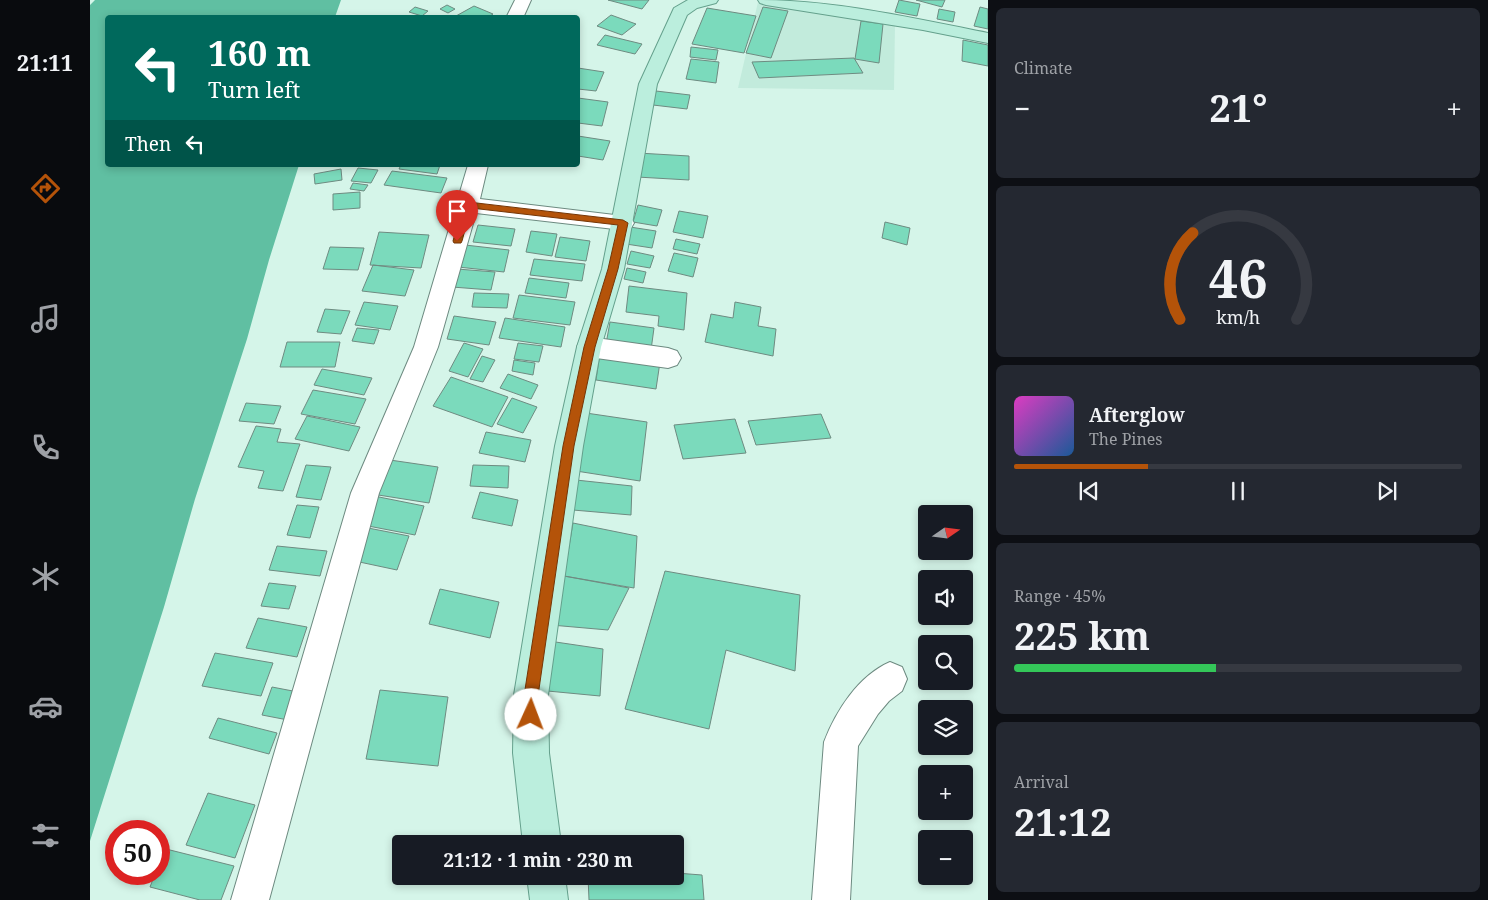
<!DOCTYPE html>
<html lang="en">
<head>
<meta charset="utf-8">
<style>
  :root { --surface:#171b24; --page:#242831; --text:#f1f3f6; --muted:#9ea1a6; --line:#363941; --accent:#b45309 }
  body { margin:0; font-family:"Noto Serif",serif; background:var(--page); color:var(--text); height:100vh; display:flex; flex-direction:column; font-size:19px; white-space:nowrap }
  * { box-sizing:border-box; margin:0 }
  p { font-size:16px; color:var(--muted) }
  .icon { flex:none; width:28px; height:28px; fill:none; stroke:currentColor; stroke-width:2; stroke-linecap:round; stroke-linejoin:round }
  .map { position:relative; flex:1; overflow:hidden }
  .side { display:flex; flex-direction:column; gap:8px; padding:8px; background:#0d0f14; width:500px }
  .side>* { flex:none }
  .top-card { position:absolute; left:15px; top:15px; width:475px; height:152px; border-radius:5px; box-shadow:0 2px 8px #0003; background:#00695c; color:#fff; overflow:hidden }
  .needle { width:32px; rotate:76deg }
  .buttons { position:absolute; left:828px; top:505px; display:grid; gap:10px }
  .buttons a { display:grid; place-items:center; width:55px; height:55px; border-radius:5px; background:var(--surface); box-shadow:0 2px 8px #0003; font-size:25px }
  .speed { position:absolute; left:15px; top:820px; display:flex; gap:10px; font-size:25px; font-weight:700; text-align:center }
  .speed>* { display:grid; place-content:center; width:65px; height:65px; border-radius:50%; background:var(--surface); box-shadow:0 2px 8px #0003; line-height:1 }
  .speed .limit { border:8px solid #d22; background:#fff; color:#111 }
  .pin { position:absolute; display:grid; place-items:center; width:42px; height:42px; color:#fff; margin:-51px -21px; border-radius:50% 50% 50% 0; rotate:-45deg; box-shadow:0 0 5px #0007 }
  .pin .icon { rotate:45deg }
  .me { position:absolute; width:55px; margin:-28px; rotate:2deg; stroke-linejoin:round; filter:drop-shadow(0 0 4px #0008) }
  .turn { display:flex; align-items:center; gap:18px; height:105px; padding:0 20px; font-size:22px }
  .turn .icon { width:65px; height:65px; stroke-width:2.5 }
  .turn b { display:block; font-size:35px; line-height:42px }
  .then { display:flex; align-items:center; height:48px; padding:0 20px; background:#0003; gap:10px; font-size:19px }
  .big { font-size:38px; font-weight:700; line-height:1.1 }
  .side .tile { flex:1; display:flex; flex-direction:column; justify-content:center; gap:8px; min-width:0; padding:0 18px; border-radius:8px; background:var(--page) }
  .side .dial { align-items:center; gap:0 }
  .dial svg { height:130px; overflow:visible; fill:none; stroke:var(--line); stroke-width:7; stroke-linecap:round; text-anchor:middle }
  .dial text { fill:var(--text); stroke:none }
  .song { display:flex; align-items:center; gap:15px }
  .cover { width:60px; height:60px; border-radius:8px; background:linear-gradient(135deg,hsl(310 70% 55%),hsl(210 70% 35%)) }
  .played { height:5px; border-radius:2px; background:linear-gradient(90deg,var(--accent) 30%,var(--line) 30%) }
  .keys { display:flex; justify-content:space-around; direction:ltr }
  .heat { display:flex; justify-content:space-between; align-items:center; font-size:28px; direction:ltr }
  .charge { height:8px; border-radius:4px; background:linear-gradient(90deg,#34c759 45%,var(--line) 0) }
  .trip { position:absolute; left:302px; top:835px; width:292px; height:50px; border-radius:5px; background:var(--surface); box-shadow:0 2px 8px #0003; font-weight:700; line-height:50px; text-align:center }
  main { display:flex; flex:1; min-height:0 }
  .dock { display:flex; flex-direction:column; width:90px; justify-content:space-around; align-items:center; background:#090b0e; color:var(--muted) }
  .dock .icon { width:35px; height:35px }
  .dock .current { color:var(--accent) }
  .dock b { font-size:22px; color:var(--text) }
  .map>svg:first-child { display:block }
  .built { fill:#c2ebdc }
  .water { fill:#60bfa2 }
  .building { fill:#7bdabc; stroke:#6e8b81 }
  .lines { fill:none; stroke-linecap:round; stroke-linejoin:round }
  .minor-casing { stroke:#6d8a80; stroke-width:2 }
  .major-casing { stroke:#64a08c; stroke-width:2 }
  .minor { fill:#fff; fill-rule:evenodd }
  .major { fill:#bed; fill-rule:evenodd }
  .route { fill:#b45309; stroke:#753606 }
</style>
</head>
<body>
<main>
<nav class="dock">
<b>21:11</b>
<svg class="icon current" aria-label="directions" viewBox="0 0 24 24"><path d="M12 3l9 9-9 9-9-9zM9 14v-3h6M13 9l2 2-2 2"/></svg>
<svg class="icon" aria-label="music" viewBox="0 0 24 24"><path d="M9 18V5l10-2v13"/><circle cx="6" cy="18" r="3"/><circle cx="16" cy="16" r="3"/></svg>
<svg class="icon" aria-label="phone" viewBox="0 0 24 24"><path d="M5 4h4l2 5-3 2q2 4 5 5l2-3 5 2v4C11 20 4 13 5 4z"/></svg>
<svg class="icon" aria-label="climate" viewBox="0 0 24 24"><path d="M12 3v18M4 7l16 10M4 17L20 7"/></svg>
<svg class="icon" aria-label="car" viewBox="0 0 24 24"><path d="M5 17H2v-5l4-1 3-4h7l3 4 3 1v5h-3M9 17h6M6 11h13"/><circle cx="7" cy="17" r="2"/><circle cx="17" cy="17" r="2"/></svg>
<svg class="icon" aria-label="filters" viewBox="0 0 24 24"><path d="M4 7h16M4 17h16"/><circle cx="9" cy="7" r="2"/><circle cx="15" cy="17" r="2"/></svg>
</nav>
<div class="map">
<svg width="898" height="900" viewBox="0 0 898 900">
  <rect width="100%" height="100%" fill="#d5f5e9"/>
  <path class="built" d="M668,2L805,24L804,90L648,88Z"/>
  <path class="water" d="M5,0H251L245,17L18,18V165H209L179,260L157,339L105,499L74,607L0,841V5Z"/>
  <path class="building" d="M518,0H559L552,9Z
    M809,0L830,4L827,16L805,12Z
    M826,0H855L852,7Z
    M357,5L365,9L358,13L350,9Z
    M384,6L403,14L397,18L366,16Z
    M325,7L338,11L332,16L319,12Z
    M673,7L698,11L681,58L656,53Z
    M890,7L898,9V29L884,26Z
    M617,8L666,16L654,53L602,44Z
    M849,9L865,12L863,22L847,19Z
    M521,15L546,24L532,35L507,26Z
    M771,21L793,24L789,63L765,59Z
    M515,35L552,44L545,54L507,45Z
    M873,40L898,45V66L872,61Z
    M601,47L628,50L626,60L600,57Z
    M764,58L773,73L669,78L662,62Z
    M601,59L629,62L626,83L596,79Z
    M488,68L514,72L506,91L488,89Z
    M566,91L600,95L597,109L563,105Z
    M488,98L518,102L512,126L488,123Z
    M488,136L520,141L513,160L488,156Z
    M548,153L599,156V180L547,177Z
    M311,165H350L347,174L309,169Z
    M268,168L288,170L281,183L261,181Z
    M251,169L252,180L225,184L224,174Z
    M302,171L357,178L351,193L294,185Z
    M263,183L278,185L274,191L260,189Z
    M270,192V208L243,210V194Z
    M548,205L572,210L567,226L543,222Z
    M589,211L618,216L613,238L583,232Z
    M795,222L820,228L817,245L792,238Z
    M388,225L425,229L421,246L383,242Z
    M540,227L566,231L562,248L536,244Z
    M441,231L467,234L462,256L436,252Z
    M289,232L339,235L331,268L280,265Z
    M470,237L500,241L496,261L465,257Z
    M586,239L610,244L607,254L583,249Z
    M375,245L419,250L414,272L368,267Z
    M240,247L274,248L268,270L233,269Z
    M541,251L564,256L560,268L537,264Z
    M584,253L608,258L603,277L578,271Z
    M444,259L495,264L492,281L440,275Z
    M283,265L324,270L315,296L272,291Z
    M537,268L556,272L553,283L534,279Z
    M367,269L405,272L401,290L362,287Z
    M439,278L479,283L476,298L435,293Z
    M539,286L597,293L594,330L568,326L569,316L536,312Z
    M384,293L419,294L417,308L382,307Z
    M429,295L485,302L480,325L423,318Z
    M274,302L308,306L300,330L265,325Z
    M645,302L671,307L668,326L686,329L683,356L615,342L621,314L643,318Z
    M235,309L260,311L251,334L227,332Z
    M364,316L406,322L399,345L357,339Z
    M415,318L475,327L471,347L409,338Z
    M520,322L564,328L561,350L516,344Z
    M267,328L289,330L284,344L262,341Z
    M197,342H250L245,367H190Z
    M374,343L393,349L378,377L359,371Z
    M428,343L453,346L449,362L424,359Z
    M510,353L570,362L566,389L506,380Z
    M392,356L405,360L393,382L380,379Z
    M424,360L445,363L443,375L422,371Z
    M232,369L282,378L274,395L224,385Z
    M418,374L448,385L441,399L410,388Z
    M361,377L418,397L402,427L343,406Z
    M223,390L276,399L265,424L211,414Z
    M422,398L447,407L433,433L407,424Z
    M156,403L191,406L184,424L149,421Z
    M496,413L557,422L550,481L486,471Z
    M731,414L741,438L666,445L658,421Z
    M217,416L270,427L259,451L205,439Z
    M645,419L656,453L593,459L584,425Z
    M166,426L191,429L187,442L210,444L193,491L168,488L174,471L148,467Z
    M396,432L441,440L435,462L389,453Z
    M293,459L348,467L339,503L282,494Z
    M216,465L241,467L231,500L206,497Z
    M383,465L419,466L418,488L380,486Z
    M486,480L542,486L541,515L483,510Z
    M390,492L428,500L422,526L382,518Z
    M284,496L334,506L325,535L273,525Z
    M207,505L229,507L220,538L197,535Z
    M483,523L547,536L544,588L474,576Z
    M273,527L319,536L307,570L260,560Z
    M187,546L237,551L230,576L179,570Z
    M575,571L710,595L705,671L636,650L619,729L535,709Z
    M474,576L539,588L518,630L461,625Z
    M179,583L206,586L199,609L171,606Z
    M350,589L409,602L400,638L339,624Z
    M168,618L217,627L207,657L156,648Z
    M452,640L513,649L510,696L447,690Z
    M125,653L183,663L171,696L112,686Z
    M182,687L208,692L198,720L172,715Z
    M290,690L358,697L348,766L276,759Z
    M128,718L187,733L179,754L119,738Z
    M118,793L165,805L145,858L96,845Z
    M76,849L144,866L131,900H110L60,887L65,874H69V866Z
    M586,873L612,875L614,900H499L498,876H586Z"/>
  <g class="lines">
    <g class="minor-casing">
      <path id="minor" d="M425,0H441L433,18H416Z
        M378,165H398L390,199L533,216L541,218L544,223L541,228L533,230L386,213L348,347L289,493L179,900H141L261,493L324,347Z
        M499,337L578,348L587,351L591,358L587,365L578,368L499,357L490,354L487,347L490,340Z
        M800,662L812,667L817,679L812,691L799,701L788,714L768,746L760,900H722L734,742C746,711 768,676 800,662Z"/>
    </g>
    <g class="major-casing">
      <path id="major" d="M628,0L626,3L607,8L597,15L567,84L534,269L511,347L493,446L458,695L459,753L471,844H433L423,753L424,695L465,446L487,347L512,269L549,84L584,8L598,0Z
        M668,0C745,0 823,18 898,33V43L833,30L676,5L670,3Z
        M437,876H475L478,900H440Z"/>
    </g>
    <use href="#minor" class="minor"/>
    <use href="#major" class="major"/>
  </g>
  <path class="route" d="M378,202L533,220L538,223L528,269L505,347L484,446L448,696V715L446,720L441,722L436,720L434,715V696L473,446L494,347L518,269L528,225L381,208L372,241L371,243H364L363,241L373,205Z"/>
</svg>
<div class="buttons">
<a><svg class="needle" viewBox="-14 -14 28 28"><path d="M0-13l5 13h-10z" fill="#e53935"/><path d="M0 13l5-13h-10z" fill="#9ea1a6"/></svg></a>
<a><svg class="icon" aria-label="sound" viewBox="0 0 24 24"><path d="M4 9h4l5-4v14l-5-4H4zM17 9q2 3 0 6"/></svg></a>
<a><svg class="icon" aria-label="search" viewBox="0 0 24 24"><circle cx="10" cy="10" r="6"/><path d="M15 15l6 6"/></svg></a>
<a><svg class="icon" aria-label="layers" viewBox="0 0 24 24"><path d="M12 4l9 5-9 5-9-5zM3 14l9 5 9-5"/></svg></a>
<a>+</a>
<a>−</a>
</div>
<div class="speed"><div class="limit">50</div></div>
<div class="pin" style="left:367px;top:241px;background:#d93025"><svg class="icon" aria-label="arrive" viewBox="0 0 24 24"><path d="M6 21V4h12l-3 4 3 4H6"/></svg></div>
<svg class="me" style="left:441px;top:715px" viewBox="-20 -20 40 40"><circle r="19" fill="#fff"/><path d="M0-13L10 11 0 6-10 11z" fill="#b45309"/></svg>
<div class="trip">21:12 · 1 min · 230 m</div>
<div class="top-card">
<div class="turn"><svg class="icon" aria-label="left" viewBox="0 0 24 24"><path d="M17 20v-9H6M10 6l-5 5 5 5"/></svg><div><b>160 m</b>Turn left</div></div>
<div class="then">Then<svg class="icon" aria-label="left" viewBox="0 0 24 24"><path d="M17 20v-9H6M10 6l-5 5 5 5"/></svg></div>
</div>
</div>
<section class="side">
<div class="tile"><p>Climate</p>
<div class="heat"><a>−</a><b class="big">21°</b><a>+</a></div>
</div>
<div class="tile dial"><svg viewBox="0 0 100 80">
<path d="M14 69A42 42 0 1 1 86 69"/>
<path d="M14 69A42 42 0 0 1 22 16" stroke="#b45309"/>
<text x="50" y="56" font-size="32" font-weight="700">46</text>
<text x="50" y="72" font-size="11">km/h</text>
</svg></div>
<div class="tile">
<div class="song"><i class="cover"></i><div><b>Afterglow</b><p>The Pines</p></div></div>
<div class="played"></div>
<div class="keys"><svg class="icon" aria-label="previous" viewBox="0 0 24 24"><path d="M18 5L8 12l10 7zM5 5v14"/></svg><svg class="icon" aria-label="pause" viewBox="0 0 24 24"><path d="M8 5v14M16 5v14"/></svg><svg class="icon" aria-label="next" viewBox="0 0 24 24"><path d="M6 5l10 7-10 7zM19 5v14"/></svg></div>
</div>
<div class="tile"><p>Range · 45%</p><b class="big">225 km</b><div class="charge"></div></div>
<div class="tile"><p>Arrival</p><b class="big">21:12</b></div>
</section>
</main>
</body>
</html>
